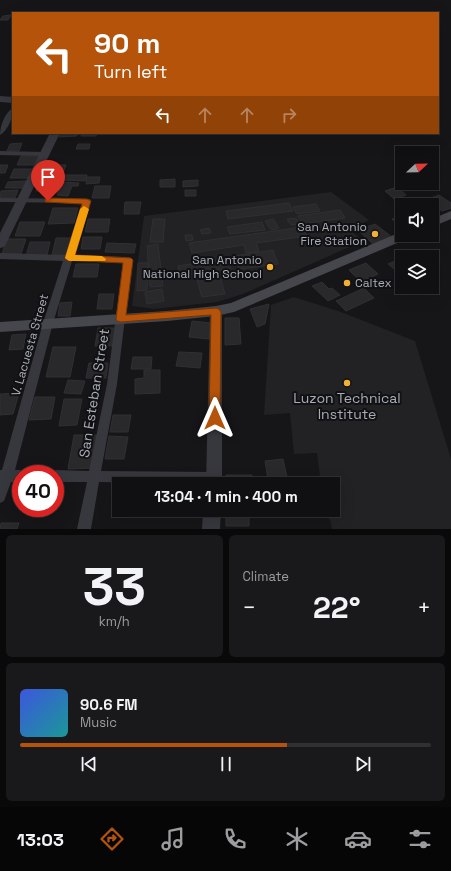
<!DOCTYPE html>
<html lang="en">
<head>
<meta charset="utf-8">
<style>
  :root { --surface:#101012; --page:#19191b; --text:#f1f3f6; --muted:#9c9d9f; --line:#303032; --accent:#b45309 }
  body { margin:0; font-family:"Space Grotesk",sans-serif; background:var(--page); color:var(--text); height:100vh; display:flex; flex-direction:column; font-size:15px; white-space:nowrap }
  * { box-sizing:border-box; margin:0 }
  p { font-size:13px; color:var(--muted) }
  .icon { flex:none; width:22px; height:22px; fill:none; stroke:currentColor; stroke-width:2; stroke-linecap:round; stroke-linejoin:round }
  .map { position:relative; height:529px; overflow:hidden }
  .sheet { display:flex; flex-direction:column; gap:6px; padding:6px; background:#09090a; flex:1 }
  .sheet>* { flex:none }
  .hud { position:absolute; left:12px; top:12px; width:427px; height:122px; border-radius:0px; box-shadow:0 4px 16px #0002,0 0 0 1px var(--line); background:#b45309; color:#fff; overflow:hidden }
  .needle { width:26px; rotate:68deg }
  .fabs { position:absolute; left:395px; top:146px; display:grid; gap:8px }
  .fabs a { display:grid; place-items:center; width:44px; height:44px; border-radius:0px; background:var(--surface); box-shadow:0 4px 16px #0002,0 0 0 1px var(--line); font-size:20px }
  .speed { position:absolute; left:12px; top:465px; display:flex; gap:8px; font-size:20px; font-weight:700; text-align:center }
  .speed>* { display:grid; place-content:center; width:52px; height:52px; border-radius:50%; background:var(--surface); box-shadow:0 4px 16px #0002,0 0 0 1px var(--line); line-height:1 }
  .speed .limit { border:6px solid #d22; background:#fff; color:#111 }
  .pin { position:absolute; display:grid; place-items:center; width:34px; height:34px; color:#fff; margin:-41px -17px; border-radius:50% 50% 50% 0; rotate:-45deg; box-shadow:0 0 4px #0007 }
  .pin .icon { rotate:45deg }
  .me { position:absolute; width:44px; margin:-22px; rotate:0deg; stroke-linejoin:round; filter:drop-shadow(0 0 3px #0008) }
  .turn { display:flex; align-items:center; gap:14px; height:84px; padding:0 16px; font-size:18px }
  .turn .icon { width:52px; height:52px; stroke-width:2.5 }
  .turn b { display:block; font-size:28px; line-height:34px }
  .lanes { display:flex; align-items:center; height:38px; padding:0 16px; background:#0003; justify-content:center; gap:20px; direction:ltr }
  .lanes .off { opacity:.35 }
  .big { font-size:30px; font-weight:800; line-height:1.1 }
  .sheet .widget { flex:1; display:flex; flex-direction:column; justify-content:center; gap:6px; min-width:0; padding:0 14px; border-radius:6px; background:var(--page) }
  .sheet .dial { align-items:center; gap:0 }
  .dial b { font-size:52px; line-height:1 }
  .song { display:flex; align-items:center; gap:12px }
  .cover { width:48px; height:48px; border-radius:6px; background:linear-gradient(135deg,hsl(230 70% 55%),hsl(180 70% 35%)) }
  .played { height:4px; border-radius:2px; background:linear-gradient(90deg,var(--accent) 65%,var(--line) 65%) }
  .keys { display:flex; justify-content:space-around; direction:ltr }
  .heat { display:flex; justify-content:space-between; align-items:center; font-size:22px; direction:ltr }
  .sheet .tiles { flex:1; display:grid; gap:6px; grid-template-columns:1fr 1fr }
  .widget:last-child { grid-column:span 2 }
  .trip { position:absolute; left:112px; top:477px; width:228px; height:40px; border-radius:0px; background:var(--surface); box-shadow:0 4px 16px #0002,0 0 0 1px var(--line); font-weight:800; line-height:40px; text-align:center }
  .dock { display:flex; height:64px; justify-content:space-around; align-items:center; background:#060607; color:var(--muted) }
  .dock .icon { width:28px; height:28px }
  .dock .current { color:var(--accent) }
  .dock b { font-size:18px; color:var(--text) }
  .map>svg:first-child { display:block }
  .built { fill:#222225 }
  .building { fill:#29292c; stroke:#303034 }
  .lines { fill:none; stroke-linecap:round; stroke-linejoin:round }
  .minor { fill:#37383d; fill-rule:evenodd }
  .tertiary { fill:#37383d; fill-rule:evenodd }
  .secondary { fill:#45474d; fill-rule:evenodd }
  .route { fill:#b45309; stroke:#753606 }
  .slow { fill:#f59e0b }
  .poi-dot { fill:#f2b134; stroke:#111113; stroke-width:1.5 }
  .labels { text-anchor:middle; stroke-width:4; stroke-linejoin:round; paint-order:stroke }
  .poi-label { font-size:12px; fill:#a8adb8; stroke:#111113; text-anchor:end }
  .street-label { font-size:12px; fill:#a8adb8; stroke:#111113 }
  .near-street-label { font-size:14px; fill:#a8adb8; stroke:#111113 }
  .near-poi-label { font-size:14px; fill:#a8adb8; stroke:#111113 }
</style>
</head>
<body>
<div class="map">
<svg width="451" height="529" viewBox="0 0 451 529">
  <rect width="100%" height="100%" fill="#161618"/>
  <path class="built" d="M331,192L369,220L350,230L363,241L243,294L217,302L154,309L132,306L144,216Z
    M294,297L341,312L415,341L451,459V529H332L330,520L325,516L324,510H333V484H321L317,453L294,454L290,413L264,415L271,305Z"/>
  <path class="building" d="M11,15L8,20H0L3,16Z
    M60,133H78L77,136L59,137Z
    M82,133H97L96,136H81Z
    M22,143L19,151H7L10,144Z
    M78,144H90L89,149H76Z
    M21,156H39L36,165H17Z
    M0,165H8L5,173H0Z
    M46,165H66L63,173H44Z
    M14,169H34L30,178H10Z
    M65,175H87L85,181L63,180Z
    M40,177H53L49,191H36Z
    M87,177H100L99,183L86,184Z
    M175,179V187H160V180Z
    M198,180V186L183,187V181Z
    M26,181L24,188H5L8,182Z
    M62,182L79,183L78,186H72L68,196L57,195Z
    M95,186H111L109,198H92Z
    M397,187L406,195L394,199L385,191Z
    M18,190L15,198H0L1,191Z
    M185,190H196V196H185Z
    M439,195L451,203V208L442,211L426,200Z
    M125,202H141L139,214H124Z
    M289,203L293,211L228,219L226,211Z
    M316,204L320,211L297,214L293,207Z
    M53,208H78L74,223L48,224Z
    M340,210L345,218L302,224L298,216Z
    M402,216V222L397,224L392,219Z
    M296,218L299,224L291,225L287,219Z
    M88,219H110L108,232H85Z
    M153,219H165L163,242H150Z
    M273,219L279,228L271,230L265,221Z
    M20,222H45L40,236H15Z
    M262,222L265,230L230,234L227,227Z
    M375,224L379,227L392,237L374,245L358,230Z
    M302,227L307,236L256,243L259,251L246,253L244,245L192,253L189,243Z
    M209,228L211,233L202,234L200,230Z
    M185,235H192L193,240L186,241Z
    M83,237H102L100,249H81Z
    M56,238H72L67,255H52Z
    M7,239H26L21,254H2Z
    M30,242H50L47,255L26,256Z
    M107,243L136,244L134,253L105,252Z
    M158,244L163,286L150,287L147,246Z
    M273,250L278,264L239,269L234,256Z
    M227,258L231,268L180,276L178,266Z
    M402,258V273L400,274L388,264Z
    M138,263H148L147,290L137,291Z
    M366,263L378,274L361,282L349,270Z
    M76,264H99L97,277H73Z
    M219,273L225,294L202,297L196,277Z
    M322,282L329,289L332,288L340,295L328,301L312,286Z
    M364,288L374,298L346,311L336,301Z
    M162,289L164,301L147,304L145,292Z
    M99,294H114L112,309H97Z
    M72,302L70,316H58L60,303Z
    M269,304L265,324L257,327L250,309Z
    M225,318H239L241,344L225,345Z
    M192,321L211,323L209,339L189,337Z
    M98,328H117L114,346H95Z
    M26,334L23,349L9,350L12,335Z
    M53,347H76L70,377H46Z
    M179,352L202,353L200,368L176,366Z
    M133,357H152L151,369H131Z
    M89,363H108L106,378H86Z
    M144,370H160V393L135,394V379L144,378Z
    M68,380L85,381L81,394L64,393Z
    M19,393L13,414L0,415V394Z
    M35,397H55L51,419L29,420Z
    M64,399H82L77,425L59,426Z
    M113,415H131L128,432H110Z
    M74,435H97L92,468L68,469Z
    M109,436L128,437L124,459H105Z
    M283,459L287,477L268,479L265,461Z
    M226,475H252L253,484H226Z
    M130,510H147V512L130,514Z
    M226,510H249V526H226Z
    M1,523H19L17,529H0Z"/>
  <g class="lines">
    <path class="minor" d="M13,108C13,117 8,131 0,135C0,126 5,112 13,108Z
      M0,151L45,152L49,154L45,156L0,155Z
      M0,198L90,199L91,201L74,255L128,257L132,260L117,384L101,471L214,472L218,474L220,478L218,482L214,484L99,482L91,529H77L87,482H55V474H50L55,470L89,471L107,384L123,263L72,261L53,323L15,470H21L26,474H21V482H11L4,501L0,503V470H2L43,323L63,261L0,259V253L65,255L82,203L0,202Z"/>
    <path class="tertiary" d="M0,96L13,97V103L0,102Z
      M50,133H60L6,244L4,247L0,248V233Z
      M216,306L221,308L222,311V484H206L210,311L211,308Z
      M203,510H221L220,529H202Z"/>
    <path class="secondary" d="M451,211V219L432,227V219Z
      M401,232H402V235H411L409,238L234,312L216,316L167,321L0,332V322L167,311L216,306L231,303Z"/>
  </g>
  <path class="route" d="M48,198L87,199L91,201L75,255L131,258L133,260L126,315L216,308L219,309L221,312L220,418L219,421L215,422L211,421L209,418L211,315L121,322L117,321L116,319L123,263L66,260L65,258L82,204L45,202V199Z"/>
  <path class="slow" d="M84,206L89,209L75,255L102,256L106,259L105,261H69L65,258L80,209Z"/>
  <g class="poi-dot">
    <circle cx="375" cy="234" r="4"/>
    <circle cx="270" cy="267" r="4"/>
    <circle cx="347" cy="283" r="4"/>
    <circle cx="347" cy="383" r="4"/>
  </g>
  <g class="labels">
    <g class="poi-label">
      <text x="367" y="231">San Antonio<tspan x="367" dy="14">Fire Station</tspan></text>
      <text x="262" y="264">San Antonio<tspan x="262" dy="14">National High School</tspan></text>
      <text x="355" y="287" text-anchor="start">Caltex</text>
    </g>
    <g class="street-label">
      <text transform="translate(30 345) rotate(-74)" y="4">V. Lacuesta Street</text>
    </g>
    <g class="near-street-label">
      <text transform="translate(94 393) rotate(-81)" y="5">San Esteban Street</text>
    </g>
    <g class="near-poi-label">
      <text x="347" y="403">Luzon Technical<tspan x="347" dy="16">Institute</tspan></text>
    </g>
  </g>
</svg>
<div class="fabs">
<a><svg class="needle" viewBox="-14 -14 28 28"><path d="M0-13l5 13h-10z" fill="#e53935"/><path d="M0 13l5-13h-10z" fill="#9c9d9f"/></svg></a>
<a><svg class="icon" aria-label="sound" viewBox="0 0 24 24"><path d="M4 9h4l5-4v14l-5-4H4zM17 9q2 3 0 6"/></svg></a>
<a><svg class="icon" aria-label="layers" viewBox="0 0 24 24"><path d="M12 4l9 5-9 5-9-5zM3 14l9 5 9-5"/></svg></a>
</div>
<div class="speed"><div class="limit">40</div></div>
<div class="pin" style="left:48px;top:201px;background:#d93025"><svg class="icon" aria-label="arrive" viewBox="0 0 24 24"><path d="M6 21V4h12l-3 4 3 4H6"/></svg></div>
<svg class="me" style="left:215px;top:418px" viewBox="-20 -20 40 40"><path d="M0-17L14 15 0 8-14 15z" fill="#b45309" stroke="#fff" stroke-width="4"/></svg>
<div class="trip">13:04 · 1 min · 400 m</div>
<div class="hud">
<div class="turn"><svg class="icon" aria-label="left" viewBox="0 0 24 24"><path d="M17 20v-9H6M10 6l-5 5 5 5"/></svg><div><b>90 m</b>Turn left</div></div>
<div class="lanes"><svg class="icon" aria-label="left" viewBox="0 0 24 24"><path d="M17 20v-9H6M10 6l-5 5 5 5"/></svg><svg class="icon off" aria-label="ahead" viewBox="0 0 24 24"><path d="M12 20V5M6 11l6-6 6 6"/></svg><svg class="icon off" aria-label="ahead" viewBox="0 0 24 24"><path d="M12 20V5M6 11l6-6 6 6"/></svg><svg class="icon off" aria-label="right" viewBox="0 0 24 24"><path d="M7 20v-9h11M14 6l5 5-5 5"/></svg></div>
</div>
</div>
<section class="sheet">
<div class="tiles">
<div class="widget dial"><b>33</b><p>km/h</p></div>
<div class="widget"><p>Climate</p>
<div class="heat"><a>−</a><b class="big">22°</b><a>+</a></div>
</div>
<div class="widget">
<div class="song"><i class="cover"></i><div><b>90.6 FM</b><p>Music</p></div></div>
<div class="played"></div>
<div class="keys"><svg class="icon" aria-label="previous" viewBox="0 0 24 24"><path d="M18 5L8 12l10 7zM5 5v14"/></svg><svg class="icon" aria-label="pause" viewBox="0 0 24 24"><path d="M8 5v14M16 5v14"/></svg><svg class="icon" aria-label="next" viewBox="0 0 24 24"><path d="M6 5l10 7-10 7zM19 5v14"/></svg></div>
</div>
</div>
</section>
<nav class="dock">
<b>13:03</b>
<svg class="icon current" aria-label="directions" viewBox="0 0 24 24"><path d="M12 3l9 9-9 9-9-9zM9 14v-3h6M13 9l2 2-2 2"/></svg>
<svg class="icon" aria-label="music" viewBox="0 0 24 24"><path d="M9 18V5l10-2v13"/><circle cx="6" cy="18" r="3"/><circle cx="16" cy="16" r="3"/></svg>
<svg class="icon" aria-label="phone" viewBox="0 0 24 24"><path d="M5 4h4l2 5-3 2q2 4 5 5l2-3 5 2v4C11 20 4 13 5 4z"/></svg>
<svg class="icon" aria-label="climate" viewBox="0 0 24 24"><path d="M12 3v18M4 7l16 10M4 17L20 7"/></svg>
<svg class="icon" aria-label="car" viewBox="0 0 24 24"><path d="M5 17H2v-5l4-1 3-4h7l3 4 3 1v5h-3M9 17h6M6 11h13"/><circle cx="7" cy="17" r="2"/><circle cx="17" cy="17" r="2"/></svg>
<svg class="icon" aria-label="filters" viewBox="0 0 24 24"><path d="M4 7h16M4 17h16"/><circle cx="9" cy="7" r="2"/><circle cx="15" cy="17" r="2"/></svg>
</nav>
</body>
</html>
